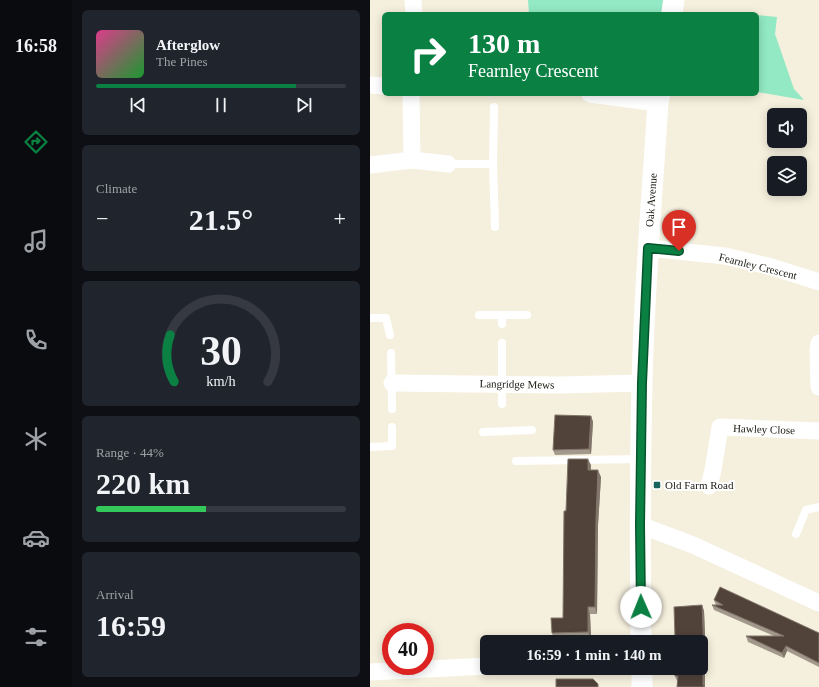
<!DOCTYPE html>
<html lang="en">
<head>
<meta charset="utf-8">
<style>
  :root { --surface:#171b24; --page:#20242c; --text:#f1f3f6; --muted:#9ea1a6; --line:#363941; --accent:#0b8043 }
  body { margin:0; font-family:Georgia,serif; background:var(--page); color:var(--text); height:100vh; display:flex; flex-direction:column; font-size:15px; white-space:nowrap }
  * { box-sizing:border-box; margin:0 }
  p { font-size:13px; color:var(--muted) }
  .icon { flex:none; width:22px; height:22px; fill:none; stroke:currentColor; stroke-width:2; stroke-linecap:round; stroke-linejoin:round }
  .map { position:relative; flex:1; overflow:hidden }
  .drawer { display:flex; flex-direction:column; gap:10px; padding:10px; background:#0d0f14; width:298px }
  .drawer>* { flex:none }
  .top-card { position:absolute; left:12px; top:12px; width:377px; height:84px; border-radius:6px; box-shadow:0 2px 10px #0003; background:#0b8043; color:#fff; overflow:hidden }
  .controls { position:absolute; left:397px; top:108px; display:grid; gap:8px }
  .controls a { display:grid; place-items:center; width:40px; height:40px; border-radius:6px; background:var(--surface); box-shadow:0 2px 10px #0003; font-size:20px }
  .speed { position:absolute; left:12px; top:623px; display:flex; gap:8px; font-size:20px; font-weight:700; text-align:center }
  .speed>* { display:grid; place-content:center; width:52px; height:52px; border-radius:50%; background:var(--surface); box-shadow:0 2px 10px #0003; line-height:1 }
  .speed .limit { border:6px solid #d22; background:#fff; color:#111 }
  .pin { position:absolute; display:grid; place-items:center; width:34px; height:34px; color:#fff; margin:-41px -17px; border-radius:50% 50% 50% 0; rotate:-45deg; box-shadow:0 0 4px #0007 }
  .pin .icon { rotate:45deg }
  .me { position:absolute; width:44px; margin:-22px; rotate:359deg; stroke-linejoin:round; filter:drop-shadow(0 0 3px #0008) }
  .turn { display:flex; align-items:center; gap:14px; height:84px; padding:0 20px; font-size:18px }
  .turn .icon { width:52px; height:52px; stroke-width:2.5 }
  .turn b { display:block; font-size:28px; line-height:34px }
  .big { font-size:30px; font-weight:700; line-height:1.1 }
  .drawer .card { flex:1; display:flex; flex-direction:column; justify-content:center; gap:6px; min-width:0; padding:0 14px; border-radius:6px; background:var(--page) }
  .drawer .dial { align-items:center; gap:0 }
  .dial svg { height:104px; overflow:visible; fill:none; stroke:var(--line); stroke-width:7; stroke-linecap:round; text-anchor:middle }
  .dial text { fill:var(--text); stroke:none }
  .song { display:flex; align-items:center; gap:12px }
  .cover { width:48px; height:48px; border-radius:6px; background:linear-gradient(135deg,hsl(330 70% 55%),hsl(130 70% 35%)) }
  .played { height:4px; border-radius:2px; background:linear-gradient(90deg,var(--accent) 80%,var(--line) 80%) }
  .keys { display:flex; justify-content:space-around; direction:ltr }
  .heat { display:flex; justify-content:space-between; align-items:center; font-size:22px; direction:ltr }
  .charge { height:6px; border-radius:3px; background:linear-gradient(90deg,#34c759 44%,var(--line) 0) }
  .trip { position:absolute; left:110px; top:635px; width:228px; height:40px; border-radius:6px; background:var(--surface); box-shadow:0 2px 10px #0003; font-weight:700; line-height:40px; text-align:center }
  main { display:flex; flex:1; min-height:0 }
  .dock { display:flex; flex-direction:column; width:72px; justify-content:space-around; align-items:center; background:#090b0e; color:var(--muted) }
  .dock .icon { width:28px; height:28px }
  .dock .on { color:var(--accent) }
  .dock b { font-size:18px; color:var(--text) }
  .map>svg:first-child { display:block }
  .green { fill:#92e9c3 }
  .lines { fill:none; stroke-linecap:round; stroke-linejoin:round }
  .service { stroke:#fff; stroke-width:8 }
  .minor { stroke:#fff; stroke-width:17 }
  .tertiary { stroke:#fff; stroke-width:21 }
  .wall { fill:#a3988c }
  .shaded-wall { fill:#82766b }
  .building { fill:#51423a; stroke:#82766b }
  .route-casing { stroke:#07532c; stroke-width:10 }
  .route { stroke:#0b8043; stroke-width:7 }
  .poi-dot { fill:#19645d; stroke:#fff; stroke-width:1.5 }
  .labels { text-anchor:middle; stroke-width:4; stroke-linejoin:round; paint-order:stroke }
  .street-label { font-size:11px; fill:#1a1811; stroke:#fff }
  .poi-label { font-size:11px; fill:#1a1811; stroke:#fff; text-anchor:start }
</style>
</head>
<body>
<main>
<nav class="dock">
<b>16:58</b>
<svg class="icon on" aria-label="directions" viewBox="0 0 24 24"><path d="M12 3l9 9-9 9-9-9zM9 14v-3h6M13 9l2 2-2 2"/></svg>
<svg class="icon" aria-label="music" viewBox="0 0 24 24"><path d="M9 18V5l10-2v13"/><circle cx="6" cy="18" r="3"/><circle cx="16" cy="16" r="3"/></svg>
<svg class="icon" aria-label="phone" viewBox="0 0 24 24"><path d="M5 4h4l2 5-3 2q2 4 5 5l2-3 5 2v4C11 20 4 13 5 4z"/></svg>
<svg class="icon" aria-label="climate" viewBox="0 0 24 24"><path d="M12 3v18M4 7l16 10M4 17L20 7"/></svg>
<svg class="icon" aria-label="car" viewBox="0 0 24 24"><path d="M5 17H2v-5l4-1 3-4h7l3 4 3 1v5h-3M9 17h6M6 11h13"/><circle cx="7" cy="17" r="2"/><circle cx="17" cy="17" r="2"/></svg>
<svg class="icon" aria-label="filters" viewBox="0 0 24 24"><path d="M4 7h16M4 17h16"/><circle cx="9" cy="7" r="2"/><circle cx="15" cy="17" r="2"/></svg>
</nav>
<section class="drawer">
<div class="card">
<div class="song"><i class="cover"></i><div><b>Afterglow</b><p>The Pines</p></div></div>
<div class="played"></div>
<div class="keys"><svg class="icon" aria-label="previous" viewBox="0 0 24 24"><path d="M18 5L8 12l10 7zM5 5v14"/></svg><svg class="icon" aria-label="pause" viewBox="0 0 24 24"><path d="M8 5v14M16 5v14"/></svg><svg class="icon" aria-label="next" viewBox="0 0 24 24"><path d="M6 5l10 7-10 7zM19 5v14"/></svg></div>
</div>
<div class="card"><p>Climate</p>
<div class="heat"><a>−</a><b class="big">21.5°</b><a>+</a></div>
</div>
<div class="card dial"><svg viewBox="0 0 100 80">
<path d="M14 69A42 42 0 1 1 86 69"/>
<path d="M14 69A42 42 0 0 1 11 33" stroke="#0b8043"/>
<text x="50" y="56" font-size="32" font-weight="700">30</text>
<text x="50" y="72" font-size="11">km/h</text>
</svg></div>
<div class="card"><p>Range · 44%</p><b class="big">220 km</b><div class="charge"></div></div>
<div class="card"><p>Arrival</p><b class="big">16:59</b></div>
</section>
<div class="map">
<svg width="449" height="687" viewBox="0 0 449 687">
  <rect width="100%" height="100%" fill="#f5efdd"/>
  <path class="green" d="M158,0H293L291,14H159Z
    M387,15L407,17L405,34L424,89L434,100L387,92Z"/>
  <g class="lines">
    <path class="service" d="M124,107L123,164L125,227
      M78,164H123
      M109,315H157
      M0,318H16L20,335
      M132,324V315
      M132,343V404
      M21,353L22,409
      M113,432L162,430
      M0,447L22,446V427
      M146,461L271,459
      M426,534L436,510L449,507"/>
    <path class="minor" d="M43,0L44,14
      M0,85L14,86
      M41,94L42,160
      M220,94L288,103
      M0,165L42,160L78,164
      M278,248L355,256L402,267L449,282
      M449,343L448,349L449,387
      M22,383L190,385L272,383
      M339,486L343,470L350,427L449,431
      M270,525L323,545L449,603
      M0,672L117,666"/>
    <path class="tertiary" d="M302,14L304,0
      M271,642C270,556 270,470 272,384C274,290 282,197 288,103L290,94
      M272,668V687"/>
  </g>
  <path class="wall" d="M221,416L223,422L221,454L185,455L183,450Z
    M221,465V470L231,477L228,525L227,614H220L221,638L184,640L182,633L193,618L196,511Z
    M344,600L449,633V667L417,651L414,658L378,642L376,636H404L344,610L342,605H346Z
    M332,605L334,611L336,657H335V687H307V681L305,676V637Z"/>
  <path class="shaded-wall" d="M221,416L223,422L221,454L219,449Z
    M218,459L221,465L220,476L218,470Z
    M228,470L231,477L228,525L227,614L225,607L226,519Z
    M332,605L334,611L336,657L334,652Z
    M218,607L220,614L221,638L218,632Z
    M416,646L417,651L414,658L412,653Z
    M333,652L335,657V687H333Z"/>
  <path class="building" d="M185,415L221,416L219,449L183,450Z
    M198,459H218V470H228L226,519L225,607H218V632L182,633L181,618H193L194,511H196Z
    M350,587L449,633V663L416,646L412,653L376,636H414L342,605H353L344,600Z
    M332,605L334,652H333V685H334V687H307L308,676H305V668H331V642H303V637H305L304,607Z
    M186,679H223L228,684V687H186Z"/>
  <g class="lines">
    <g class="route-casing">
      <path id="route" d="M271,607L270,525L272,383L278,248L309,251"/>
    </g>
    <use href="#route" class="route"/>
  </g>
  <rect class="poi-dot" x="283" y="481" width="8" height="8" rx="2"/>
  <g class="labels">
    <g class="street-label">
      <text transform="translate(281 200) rotate(-86)" y="4">Oak Avenue</text>
      <text transform="translate(388 266) rotate(14)" y="4">Fearnley Crescent</text>
      <text transform="translate(147 384) rotate(1)" y="4">Langridge Mews</text>
      <text transform="translate(394 429) rotate(2)" y="4">Hawley Close</text>
    </g>
    <g class="poi-label">
      <text x="295" y="489">Old Farm Road</text>
    </g>
  </g>
</svg>
<div class="controls">
<a><svg class="icon" aria-label="sound" viewBox="0 0 24 24"><path d="M4 9h4l5-4v14l-5-4H4zM17 9q2 3 0 6"/></svg></a>
<a><svg class="icon" aria-label="layers" viewBox="0 0 24 24"><path d="M12 4l9 5-9 5-9-5zM3 14l9 5 9-5"/></svg></a>
</div>
<div class="speed"><div class="limit">40</div></div>
<div class="pin" style="left:309px;top:251px;background:#d93025"><svg class="icon" aria-label="arrive" viewBox="0 0 24 24"><path d="M6 21V4h12l-3 4 3 4H6"/></svg></div>
<svg class="me" style="left:271px;top:607px" viewBox="-20 -20 40 40"><circle r="19" fill="#fff"/><path d="M0-13L10 11 0 6-10 11z" fill="#0b8043"/></svg>
<div class="trip">16:59 · 1 min · 140 m</div>
<div class="top-card">
<div class="turn"><svg class="icon" aria-label="right" viewBox="0 0 24 24"><path d="M7 20v-9h11M14 6l5 5-5 5"/></svg><div><b>130 m</b>Fearnley Crescent</div></div>
</div>
</div>
</main>
</body>
</html>
